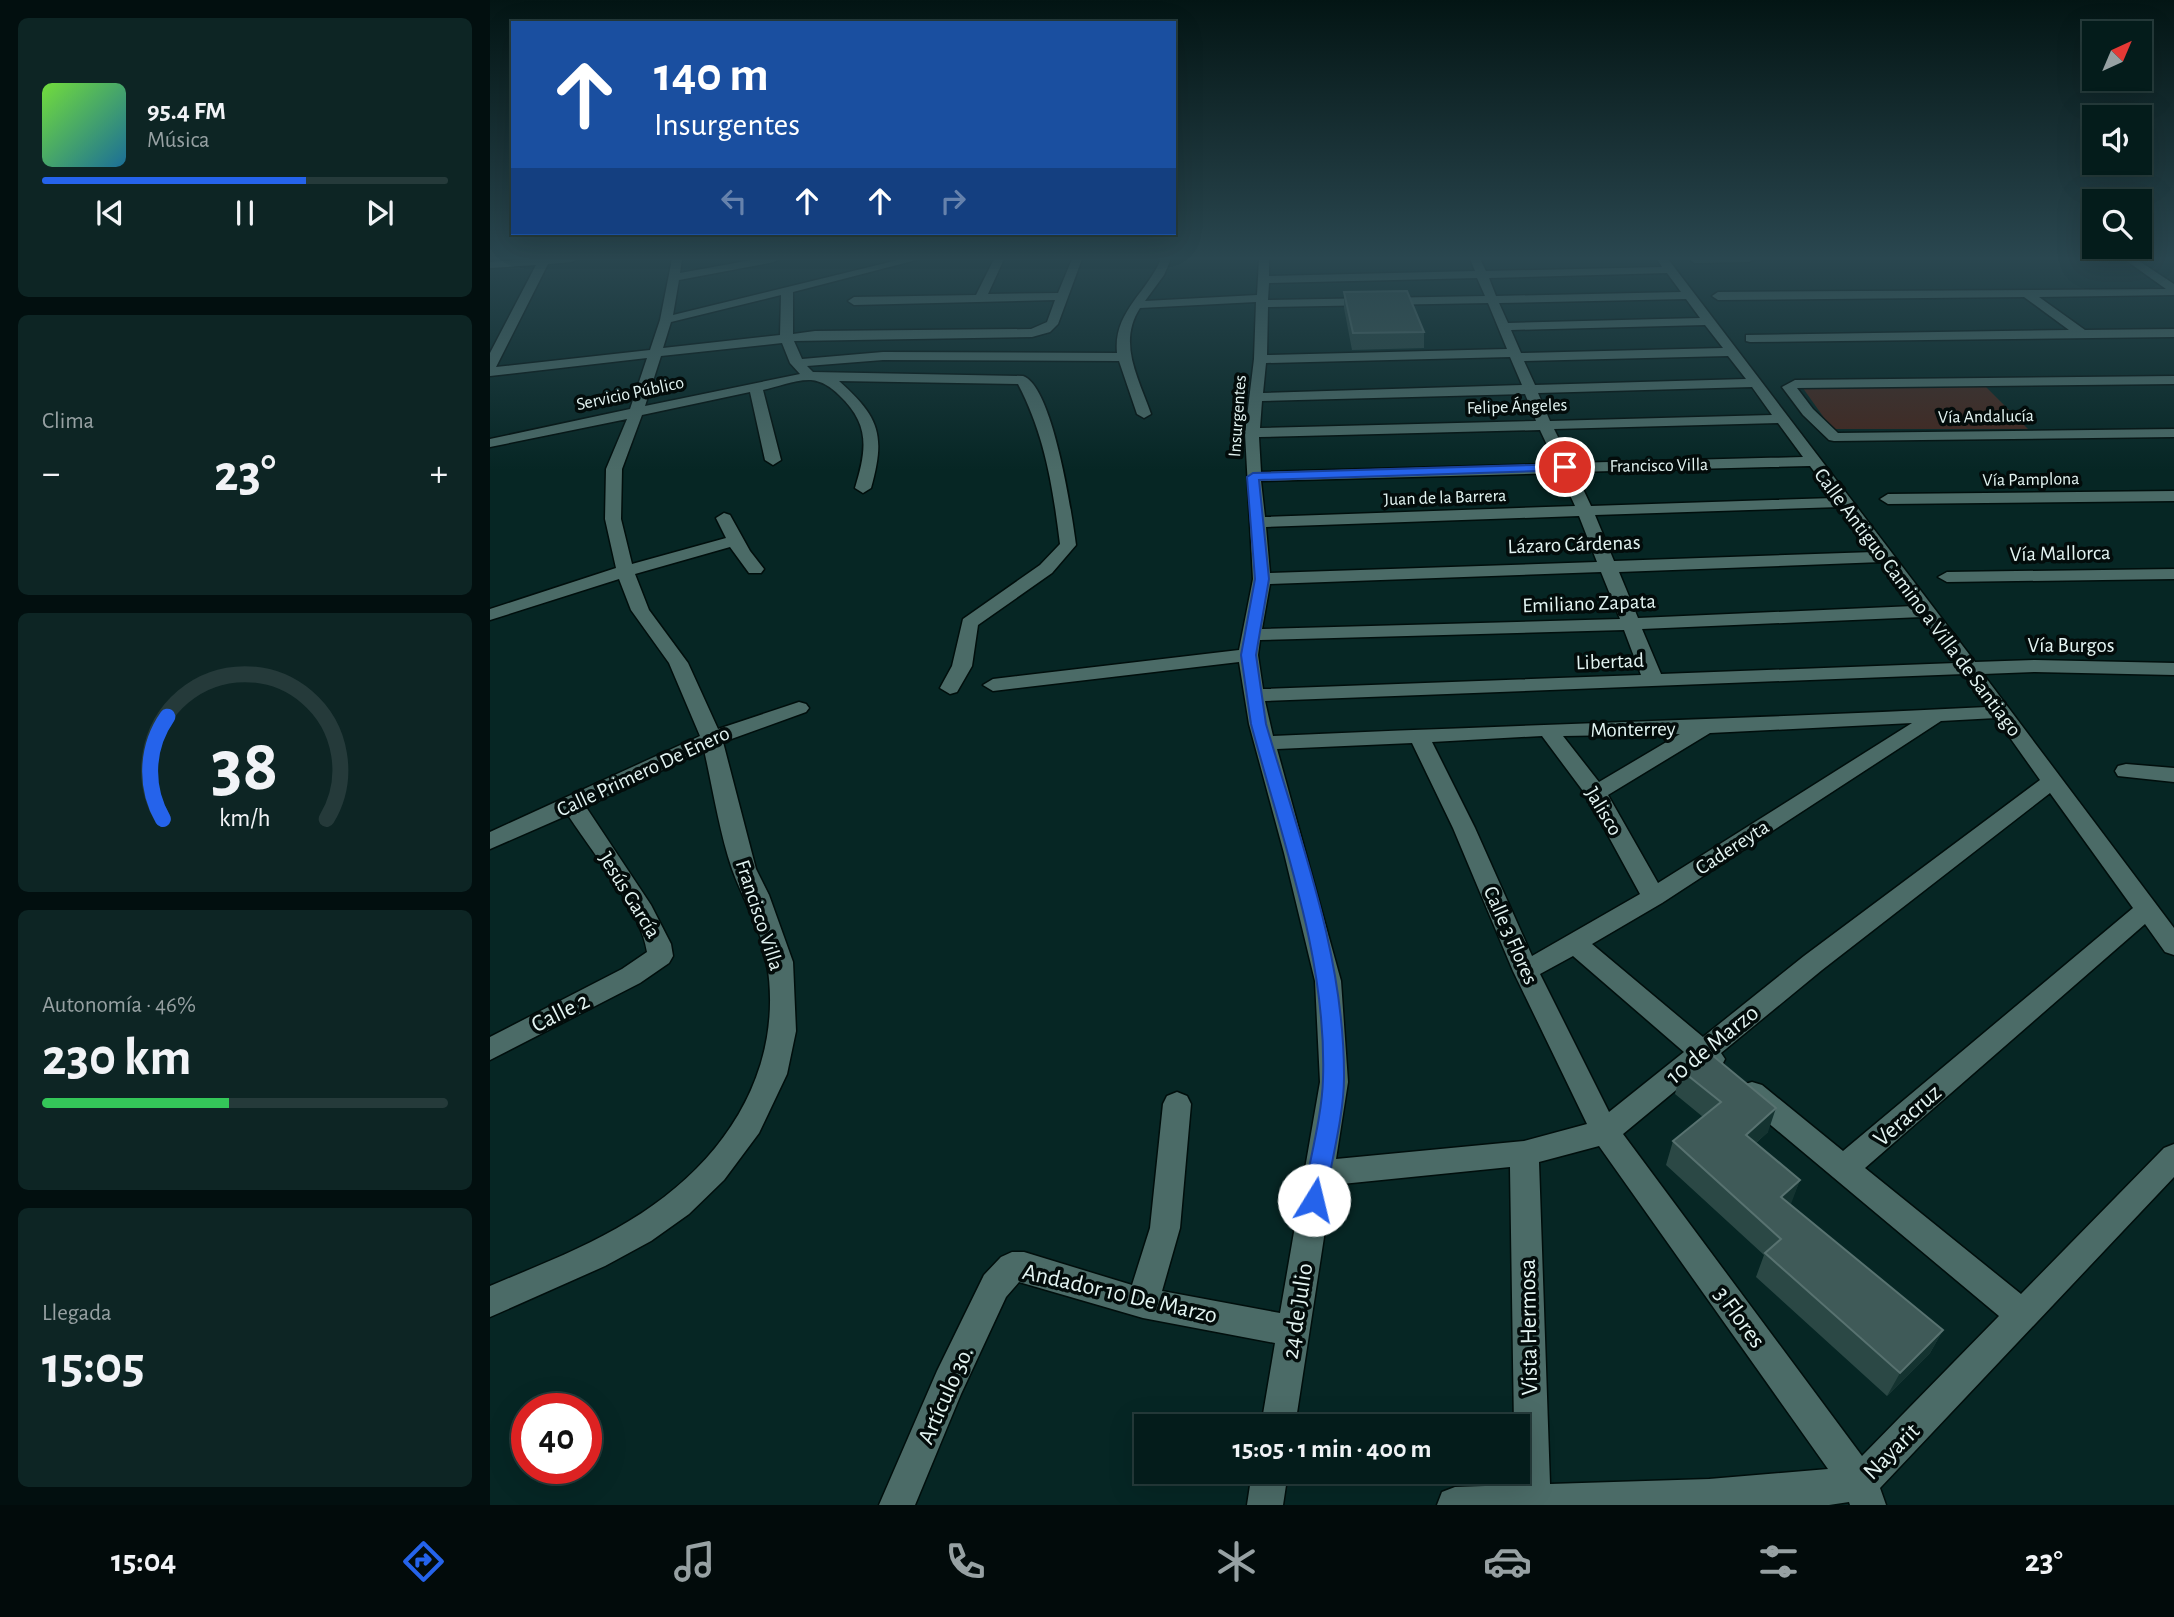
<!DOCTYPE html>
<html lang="es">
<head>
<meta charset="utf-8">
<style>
  :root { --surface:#041c1b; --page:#0d2524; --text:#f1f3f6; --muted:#97a1a3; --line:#253a3a; --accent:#2563eb }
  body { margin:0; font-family:"Alegreya Sans",sans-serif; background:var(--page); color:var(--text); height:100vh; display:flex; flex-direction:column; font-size:26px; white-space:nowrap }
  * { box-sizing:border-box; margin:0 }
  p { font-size:23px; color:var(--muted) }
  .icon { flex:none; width:38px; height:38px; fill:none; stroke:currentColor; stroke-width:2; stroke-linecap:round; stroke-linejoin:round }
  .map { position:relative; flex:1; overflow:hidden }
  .sheet { display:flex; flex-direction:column; gap:18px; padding:18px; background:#020f0f; width:490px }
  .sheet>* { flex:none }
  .top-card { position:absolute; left:21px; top:21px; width:665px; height:214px; border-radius:0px; box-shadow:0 7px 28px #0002,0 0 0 2px var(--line); background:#1a4fa0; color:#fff; overflow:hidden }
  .needle { width:46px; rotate:44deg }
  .buttons { position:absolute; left:1592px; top:21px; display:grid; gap:14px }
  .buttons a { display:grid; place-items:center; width:70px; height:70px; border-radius:0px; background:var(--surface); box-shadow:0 7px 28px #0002,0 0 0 2px var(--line); font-size:35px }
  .speed { position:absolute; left:21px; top:1393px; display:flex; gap:14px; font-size:35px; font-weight:700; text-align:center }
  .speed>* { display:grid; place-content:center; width:91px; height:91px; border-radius:50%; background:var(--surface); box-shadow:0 7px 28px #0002,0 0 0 2px var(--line); line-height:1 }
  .speed .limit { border:10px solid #d22; background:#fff; color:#111 }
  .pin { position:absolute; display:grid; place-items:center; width:60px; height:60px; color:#fff; margin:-30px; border:4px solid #fff; border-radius:50%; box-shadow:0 2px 7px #0007 }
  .me { position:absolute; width:77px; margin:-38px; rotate:9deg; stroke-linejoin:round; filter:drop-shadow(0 0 5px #0008) }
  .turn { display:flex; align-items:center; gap:24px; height:147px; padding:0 28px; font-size:32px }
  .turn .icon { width:91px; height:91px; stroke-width:2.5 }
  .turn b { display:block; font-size:49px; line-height:60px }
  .lanes { display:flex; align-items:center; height:66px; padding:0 28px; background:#0003; justify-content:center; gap:35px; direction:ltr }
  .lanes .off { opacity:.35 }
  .big { font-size:52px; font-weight:700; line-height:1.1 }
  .sheet .card { flex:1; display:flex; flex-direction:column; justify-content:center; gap:10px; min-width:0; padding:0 24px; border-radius:10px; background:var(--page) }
  .sheet .dial { align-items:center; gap:0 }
  .dial svg { height:182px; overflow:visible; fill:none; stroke:var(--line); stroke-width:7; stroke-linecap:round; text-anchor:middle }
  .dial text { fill:var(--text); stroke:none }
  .song { display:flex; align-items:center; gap:21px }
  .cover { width:84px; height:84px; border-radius:10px; background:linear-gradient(135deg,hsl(100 70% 55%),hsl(200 70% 35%)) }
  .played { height:7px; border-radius:4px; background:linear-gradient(90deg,var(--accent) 65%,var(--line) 65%) }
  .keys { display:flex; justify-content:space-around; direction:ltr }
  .heat { display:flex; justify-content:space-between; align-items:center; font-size:38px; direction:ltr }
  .charge { height:10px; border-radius:5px; background:linear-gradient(90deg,#34c759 46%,var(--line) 0) }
  .trip { position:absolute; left:644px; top:1414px; width:396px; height:70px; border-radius:0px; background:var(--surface); box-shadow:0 7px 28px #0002,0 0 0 2px var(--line); font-weight:700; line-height:70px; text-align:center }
  .dock { display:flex; height:112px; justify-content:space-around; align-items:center; background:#020b0b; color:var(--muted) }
  .dock .icon { width:49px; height:49px }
  .dock .selected { color:var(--accent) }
  .dock b { font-size:32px; color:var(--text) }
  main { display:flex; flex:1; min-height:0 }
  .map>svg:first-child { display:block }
  .green { fill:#45261d }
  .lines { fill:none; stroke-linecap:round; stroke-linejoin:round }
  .minor-casing { stroke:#000e0c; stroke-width:3 }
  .minor { fill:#4b6b67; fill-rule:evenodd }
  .wall { fill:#2b4845 }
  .shaded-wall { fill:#143330 }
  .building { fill:#3f5a58; stroke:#587270; stroke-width:2 }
  .route { fill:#2563eb; stroke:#184099; stroke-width:2 }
  .labels { text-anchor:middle; stroke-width:7; stroke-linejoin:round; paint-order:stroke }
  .far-street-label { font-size:18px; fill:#e3f4f2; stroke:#030c0b }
  .street-label { font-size:21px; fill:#e3f4f2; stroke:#030c0b }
  .near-street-label { font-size:24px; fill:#e3f4f2; stroke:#030c0b }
</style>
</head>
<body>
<main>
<section class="sheet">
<div class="card">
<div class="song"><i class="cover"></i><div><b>95.4 FM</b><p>Música</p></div></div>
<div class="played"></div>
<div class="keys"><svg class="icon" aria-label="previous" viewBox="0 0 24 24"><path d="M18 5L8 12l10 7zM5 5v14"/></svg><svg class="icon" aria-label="pause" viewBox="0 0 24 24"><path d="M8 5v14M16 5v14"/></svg><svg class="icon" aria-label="next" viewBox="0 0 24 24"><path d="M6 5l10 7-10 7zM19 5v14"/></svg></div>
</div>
<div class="card"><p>Clima</p>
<div class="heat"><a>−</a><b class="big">23°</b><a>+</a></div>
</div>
<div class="card dial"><svg viewBox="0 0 100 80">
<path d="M14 69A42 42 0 1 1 86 69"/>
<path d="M14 69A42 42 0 0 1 16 24" stroke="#2563eb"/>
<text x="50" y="56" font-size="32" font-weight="700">38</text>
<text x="50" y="72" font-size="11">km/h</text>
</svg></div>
<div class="card"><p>Autonomía · 46%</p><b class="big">230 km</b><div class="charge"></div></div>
<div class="card"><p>Llegada</p><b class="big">15:05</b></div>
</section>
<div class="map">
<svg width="1684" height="1505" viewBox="0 0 1684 1505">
  <rect width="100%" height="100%" fill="#062624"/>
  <path class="green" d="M1310,384H1493L1538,429H1342Z"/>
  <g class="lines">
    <g class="minor-casing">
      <path id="minor" d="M39,259H87L82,262L58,264L6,367L160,350L170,320L182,259H192L190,273L267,259H289L284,262L189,280L183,315L412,259H430L303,292V334L325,331L541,329L557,322L565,300L364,305L358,301L364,297L486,295L504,259H514L498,294L568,293L582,259H592L568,324L560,332L542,337L304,341L312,359L393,352L627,353C623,312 657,293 671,259H681L674,275L655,301L767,295L769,259H779V276L985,271L980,259H990L996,271L1172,267L1167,259H1178L1485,662L1545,660L1684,663V675L1545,672L1493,674L1684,928V955L1675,952L1655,924L1375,1168L1531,1294L1674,1148L1684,1144V1177L1390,1488L1396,1505H1360L1359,1502L1339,1505H947L952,1492L965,1487L1025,1485L1027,1426H1024L1020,1167L842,1185L805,1426H771L785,1343L653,1318L529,1282L516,1297L471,1394L425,1505H389L447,1371L494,1275L511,1257L522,1252H534L642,1285L660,1228L673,1104L677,1096L687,1092L697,1096L701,1104L690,1228L672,1291L790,1313L830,1082L825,981L794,853L759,724L749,662L503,691L493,685L503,679L749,650L763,579L755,433L764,359L766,302L650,308C627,343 649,379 661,414L654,418L647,414L629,361L393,360L317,366L323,372L533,376C563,386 582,515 586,545L562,573L488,625L482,666L467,692L460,694L450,688L462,666L473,619L550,565L570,544C563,488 555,435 528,384L349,381C389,417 396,434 381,488L373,493L365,488C377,449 380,424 349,395C341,387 332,381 321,380C306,379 287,387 273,390L291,460L283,465L275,460L260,392L152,415L132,469L131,519L142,564L236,538L226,518L234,513L240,515L260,551L274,569L271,573H259L240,547L145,574L159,610L198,663L228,729L309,702L316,704L319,708L316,712L233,742L266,869L279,895L303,962L306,1031L297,1074L269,1133L234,1180L199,1214L161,1241L115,1266L0,1317V1286C47,1266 95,1248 139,1221C231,1166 295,1074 277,963C272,930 253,900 242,869C229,831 223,789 214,750L96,807L161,905L181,944L183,956L179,963L150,983L0,1060V1037L132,969L157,952C152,912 101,851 78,815L0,849V832L210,736L179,663L141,610L129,579L0,620V609L126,568L115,519L116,469L137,419L0,447V439L140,409L157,358L0,376V353L46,265L0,268V262ZM1177,273L1191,292L1006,296L999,278ZM987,278L995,296L778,300L779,283ZM291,295L290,335L173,348L181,322ZM1196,299L1210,318L1018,323L1009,303ZM998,303L1017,349L777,355L778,307ZM1215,325L1233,348L1031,353L1021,330ZM292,343L300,363L310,374L155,406L171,356ZM1238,356L1256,379L1045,385L1034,361ZM1020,357L1032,385L773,393L776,363ZM1262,387L1282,415L1060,421L1048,393ZM1035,394L1046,421L770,428L772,401ZM1288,423L1313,457L1081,463L1064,429ZM1050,430L1066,464L771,472L769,437ZM1320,466L1344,498L1101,506L1085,472ZM1070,473L1085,506L775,517L771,481ZM1350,507L1384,552L1124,561L1105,515ZM1089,516L1107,562L780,573L776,527ZM1392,562L1424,606L1148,618L1129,572ZM1111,572L1130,619L772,629L780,584ZM1432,617L1466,663L1171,674L1152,629ZM1134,630L1151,675L773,689L768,655L770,640ZM1474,674L1497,707C1259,719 1021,725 783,736L775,701ZM1506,718L1550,780L1314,956L1213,1037L1102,944L1172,903L1451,721ZM1422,723L1168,883L1118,795L1220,733ZM1190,734L1109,782L1073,736ZM1052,736L1096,795L1150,894L1042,956L985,828L942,742ZM922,743L963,828L1023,971L1097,1124L1034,1141L846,1159L858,1082L851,981L787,749ZM1560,793L1643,908L1353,1151L1272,1085L1262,1082L1252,1085L1248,1093L1252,1101L1509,1316L1372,1456L1133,1134L1214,1067L1221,1070L1231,1067L1235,1059L1231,1053L1332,970ZM1083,956L1194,1052L1119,1112L1050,974ZM1109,1146L1338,1469L1219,1479L1060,1484L1049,1162Z
        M1199,259H1264L1259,262L1204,263Z
        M1634,259H1646L1684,284V295L1549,297L1595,330L1684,329V337L1260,342L1256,341V335L1579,330L1534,297L1228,300L1222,296L1228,292L1676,289Z
        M1684,376V384L1307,388L1323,409L1348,433L1684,429V437L1344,441L1339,440L1313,415L1292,387L1305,380Z
        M1684,491V501L1398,504L1390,499L1398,494Z
        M1684,569V579L1457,582L1448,577L1457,572Z
        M1636,764L1684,768V782L1628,776L1625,771L1628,766Z
        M762,1472H798L793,1505H757Z"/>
    </g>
    <use href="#minor" class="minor"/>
  </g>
  <path class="wall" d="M854,292L934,332V348L862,350L854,308Z
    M1191,1070L1278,1132L1266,1143L1310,1180L1300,1204L1453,1330L1440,1353L1397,1396L1266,1277L1274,1255L1176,1165L1183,1141L1213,1117L1185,1094Z"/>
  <path class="shaded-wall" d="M1286,1108L1278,1132L1248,1159L1256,1135Z
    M1310,1180L1301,1204L1282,1221L1291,1197Z
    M1453,1330L1440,1353L1397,1396L1410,1373Z"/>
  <path class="building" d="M917,291L934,332L863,333L854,292Z
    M1216,1050L1286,1108L1256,1135L1310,1180L1291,1197L1453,1330L1410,1373L1275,1253L1291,1239L1183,1141L1231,1102L1191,1070Z"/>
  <linearGradient id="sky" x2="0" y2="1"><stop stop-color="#031514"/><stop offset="0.55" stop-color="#2a4750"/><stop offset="1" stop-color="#2a4750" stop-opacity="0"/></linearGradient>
  <rect width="1684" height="470" fill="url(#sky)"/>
  <path class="route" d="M1075,464L1081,467L1079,470L769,480L779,579L766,655L776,724C810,840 855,957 854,1078C854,1115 841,1163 835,1200L832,1207L824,1210L816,1207L813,1200C819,1162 832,1117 833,1079C837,958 792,840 761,724L751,655L765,579L757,477L763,473Z"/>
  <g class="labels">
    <g class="far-street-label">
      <text transform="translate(140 393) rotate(-12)" y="6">Servicio Público</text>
      <text transform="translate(1027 406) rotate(-2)" y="6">Felipe Ángeles</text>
      <text transform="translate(747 416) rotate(-86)" y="6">Insurgentes</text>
      <text transform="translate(1496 416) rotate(-1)" y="6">Vía Andalucía</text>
      <text transform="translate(1169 465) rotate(-1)" y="6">Francisco Villa</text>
      <text transform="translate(1541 479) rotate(-1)" y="6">Vía Pamplona</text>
      <text transform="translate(955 497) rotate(-2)" y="6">Juan de la Barrera</text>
    </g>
    <g class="street-label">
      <text transform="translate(1084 544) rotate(-2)" y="7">Lázaro Cárdenas</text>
      <text transform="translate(1570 553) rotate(-1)" y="7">Vía Mallorca</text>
      <text transform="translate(1428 602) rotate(53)" y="7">Calle Antiguo Camino a Villa de Santiago</text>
      <text transform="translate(1099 603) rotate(-2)" y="7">Emiliano Zapata</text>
      <text x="1581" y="652">Vía Burgos</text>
      <text transform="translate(1120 661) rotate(-2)" y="7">Libertad</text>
      <text transform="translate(1143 729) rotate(-1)" y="7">Monterrey</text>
      <text transform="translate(153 771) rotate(-25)" y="7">Calle Primero De Enero</text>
      <text transform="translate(1114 811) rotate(59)" y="7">Jalisco</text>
      <text transform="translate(1242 847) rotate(-33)" y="7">Cadereyta</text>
      <text transform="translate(140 895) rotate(58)" y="7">Jesús García</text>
      <text transform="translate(270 915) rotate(72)" y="7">Francisco Villa</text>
      <text transform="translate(1021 935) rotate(66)" y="7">Calle 3 Flores</text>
    </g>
    <g class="near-street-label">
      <text transform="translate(70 1012) rotate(-26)" y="8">Calle 2</text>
      <text transform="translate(1222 1044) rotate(-39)" y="8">10 de Marzo</text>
      <text transform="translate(1417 1115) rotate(-41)" y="8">Veracruz</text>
      <text transform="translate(630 1293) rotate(13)" y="8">Andador 10 De Marzo</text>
      <text transform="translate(807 1311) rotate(-81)" y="8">24 de Julio</text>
      <text transform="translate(1250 1317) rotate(54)" y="8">3 Flores</text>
      <text transform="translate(1038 1327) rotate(-91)" y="8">Vista Hermosa</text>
      <text transform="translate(455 1395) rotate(-66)" y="8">Artículo 3o.</text>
      <text transform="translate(1401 1451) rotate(-45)" y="8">Nayarit</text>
    </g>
  </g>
</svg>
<div class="buttons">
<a><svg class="needle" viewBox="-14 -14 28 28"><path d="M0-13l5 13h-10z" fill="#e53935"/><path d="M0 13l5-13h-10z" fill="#97a1a3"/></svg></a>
<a><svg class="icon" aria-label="sound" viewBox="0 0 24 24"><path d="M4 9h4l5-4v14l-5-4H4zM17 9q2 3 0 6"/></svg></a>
<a><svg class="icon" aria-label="search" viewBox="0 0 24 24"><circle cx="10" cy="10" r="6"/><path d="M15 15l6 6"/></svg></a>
</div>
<div class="speed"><div class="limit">40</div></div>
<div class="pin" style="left:1075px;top:467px;background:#d93025"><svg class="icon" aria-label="arrive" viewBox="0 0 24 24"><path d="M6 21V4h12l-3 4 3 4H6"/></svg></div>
<svg class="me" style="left:824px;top:1200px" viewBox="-20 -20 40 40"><circle r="19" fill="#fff"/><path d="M0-13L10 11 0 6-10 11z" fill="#2563eb"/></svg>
<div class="trip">15:05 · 1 min · 400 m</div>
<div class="top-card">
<div class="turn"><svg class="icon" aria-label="ahead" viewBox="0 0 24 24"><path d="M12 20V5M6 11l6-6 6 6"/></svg><div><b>140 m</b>Insurgentes</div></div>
<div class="lanes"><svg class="icon off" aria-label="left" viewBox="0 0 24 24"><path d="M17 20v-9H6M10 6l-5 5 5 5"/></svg><svg class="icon" aria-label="ahead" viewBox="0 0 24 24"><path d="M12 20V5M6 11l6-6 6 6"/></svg><svg class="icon" aria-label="ahead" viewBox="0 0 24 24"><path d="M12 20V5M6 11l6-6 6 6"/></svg><svg class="icon off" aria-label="right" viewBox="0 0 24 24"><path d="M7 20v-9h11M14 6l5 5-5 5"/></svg></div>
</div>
</div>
</main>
<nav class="dock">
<b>15:04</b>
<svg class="icon selected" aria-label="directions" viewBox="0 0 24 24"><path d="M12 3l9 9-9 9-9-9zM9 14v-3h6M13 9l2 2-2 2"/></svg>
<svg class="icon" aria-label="music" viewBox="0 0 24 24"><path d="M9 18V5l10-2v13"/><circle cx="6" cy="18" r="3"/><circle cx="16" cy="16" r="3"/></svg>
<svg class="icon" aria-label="phone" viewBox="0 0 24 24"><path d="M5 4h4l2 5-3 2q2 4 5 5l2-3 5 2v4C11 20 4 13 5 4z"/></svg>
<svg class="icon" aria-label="climate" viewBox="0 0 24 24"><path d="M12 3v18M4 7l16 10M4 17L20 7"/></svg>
<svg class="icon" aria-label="car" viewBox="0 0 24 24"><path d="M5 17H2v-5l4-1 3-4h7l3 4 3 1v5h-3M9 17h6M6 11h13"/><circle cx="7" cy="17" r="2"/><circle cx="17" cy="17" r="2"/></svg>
<svg class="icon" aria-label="filters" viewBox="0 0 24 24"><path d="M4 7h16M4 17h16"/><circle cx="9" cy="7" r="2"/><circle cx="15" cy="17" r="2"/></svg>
<b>23°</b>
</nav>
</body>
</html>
